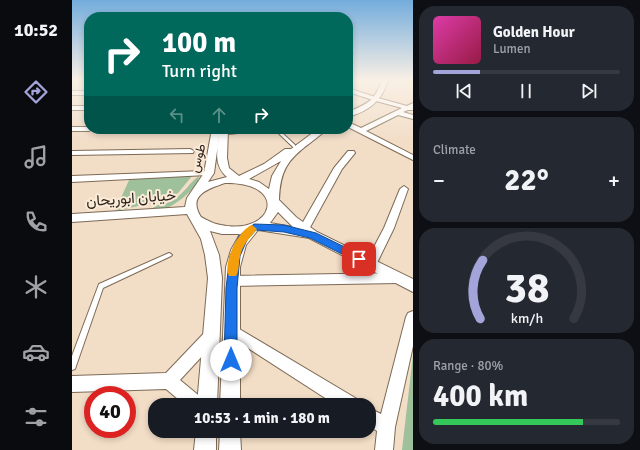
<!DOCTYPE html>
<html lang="en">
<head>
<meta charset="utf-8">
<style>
  :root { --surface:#171b24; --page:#242831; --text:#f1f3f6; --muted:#9ea1a6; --line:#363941; --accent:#a2a4da }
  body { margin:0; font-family:Signika,Vazirmatn,sans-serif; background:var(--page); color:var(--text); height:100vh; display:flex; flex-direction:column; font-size:15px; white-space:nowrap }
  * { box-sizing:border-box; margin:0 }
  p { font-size:13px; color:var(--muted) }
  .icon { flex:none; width:22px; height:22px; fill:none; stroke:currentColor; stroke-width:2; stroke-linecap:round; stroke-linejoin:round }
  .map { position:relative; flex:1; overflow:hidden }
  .panel { display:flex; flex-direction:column; gap:6px; padding:6px; background:#0d0f14; width:227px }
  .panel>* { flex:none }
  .hud { position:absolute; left:12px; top:12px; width:269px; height:122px; border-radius:16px; box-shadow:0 2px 6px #0003; background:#00695c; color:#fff; overflow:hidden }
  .speed { position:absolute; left:12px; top:386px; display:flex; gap:8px; font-size:20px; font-weight:700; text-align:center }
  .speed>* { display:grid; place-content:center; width:52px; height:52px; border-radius:50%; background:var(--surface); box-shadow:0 2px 6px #0003; line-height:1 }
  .speed .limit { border:6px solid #d22; background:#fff; color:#111 }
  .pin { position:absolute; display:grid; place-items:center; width:34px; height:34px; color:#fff; margin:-17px; border-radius:8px; box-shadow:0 2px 6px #0006 }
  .me { position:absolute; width:44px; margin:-22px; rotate:0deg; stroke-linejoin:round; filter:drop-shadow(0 0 3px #0008) }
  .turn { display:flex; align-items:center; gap:14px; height:84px; padding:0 12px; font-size:18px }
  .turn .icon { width:52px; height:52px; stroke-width:2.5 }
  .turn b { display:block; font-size:28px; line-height:34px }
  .lanes { display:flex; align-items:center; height:38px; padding:0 12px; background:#0003; justify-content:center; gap:20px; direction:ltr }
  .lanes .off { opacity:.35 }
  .big { font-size:30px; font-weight:700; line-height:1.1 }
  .panel .card { flex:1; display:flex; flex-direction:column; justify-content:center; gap:6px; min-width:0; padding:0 14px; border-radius:16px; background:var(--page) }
  .panel .dial { align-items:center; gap:0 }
  .dial svg { height:104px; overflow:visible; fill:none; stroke:var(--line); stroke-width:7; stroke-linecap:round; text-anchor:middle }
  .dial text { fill:var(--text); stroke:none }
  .song { display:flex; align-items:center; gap:12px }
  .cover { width:48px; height:48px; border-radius:6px; background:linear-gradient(135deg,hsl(320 70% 55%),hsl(340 70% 35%)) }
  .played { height:4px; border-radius:2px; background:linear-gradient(90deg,var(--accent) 25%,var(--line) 25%) }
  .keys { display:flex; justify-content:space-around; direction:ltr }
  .heat { display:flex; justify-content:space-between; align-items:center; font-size:22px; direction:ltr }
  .charge { height:6px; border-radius:3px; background:linear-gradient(90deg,#34c759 80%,var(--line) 0) }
  .trip { position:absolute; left:76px; top:398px; width:228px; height:40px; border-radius:16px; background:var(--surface); box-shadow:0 2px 6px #0003; font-weight:700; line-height:40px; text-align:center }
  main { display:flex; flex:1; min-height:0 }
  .tab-bar { display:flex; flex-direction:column; width:72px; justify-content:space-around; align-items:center; background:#090b0e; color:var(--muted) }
  .tab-bar .icon { width:28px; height:28px }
  .tab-bar .current { color:var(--accent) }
  .tab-bar b { font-size:18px; color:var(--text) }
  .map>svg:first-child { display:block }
  .green { fill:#9ec19c }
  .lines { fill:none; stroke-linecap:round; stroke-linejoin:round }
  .service-casing { stroke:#7d6a56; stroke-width:2 }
  .minor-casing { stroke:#7d6a56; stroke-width:2 }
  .tertiary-casing { stroke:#7d6a56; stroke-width:2 }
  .service { fill:#fff; fill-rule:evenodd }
  .minor { fill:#fff; fill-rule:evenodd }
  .tertiary { fill:#fff; fill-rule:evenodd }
  .route { fill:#1a73e8; stroke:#114b97 }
  .slow { fill:#f59e0b }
  .labels { text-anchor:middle; stroke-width:4; stroke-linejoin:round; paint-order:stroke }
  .far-street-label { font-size:13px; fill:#2b231b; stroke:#fcebd8 }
  .street-label { font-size:15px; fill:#2b231b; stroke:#fcebd8 }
</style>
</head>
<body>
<main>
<nav class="tab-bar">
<b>10:52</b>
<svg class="icon current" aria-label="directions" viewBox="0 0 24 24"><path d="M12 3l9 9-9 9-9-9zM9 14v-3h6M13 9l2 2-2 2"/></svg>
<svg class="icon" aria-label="music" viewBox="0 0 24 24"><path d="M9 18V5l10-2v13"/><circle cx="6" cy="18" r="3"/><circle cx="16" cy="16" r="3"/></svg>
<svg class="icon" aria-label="phone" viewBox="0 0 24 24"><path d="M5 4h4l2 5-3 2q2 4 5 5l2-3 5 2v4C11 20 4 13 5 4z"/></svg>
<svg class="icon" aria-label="climate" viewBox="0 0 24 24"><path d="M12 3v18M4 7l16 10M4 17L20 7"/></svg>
<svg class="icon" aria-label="car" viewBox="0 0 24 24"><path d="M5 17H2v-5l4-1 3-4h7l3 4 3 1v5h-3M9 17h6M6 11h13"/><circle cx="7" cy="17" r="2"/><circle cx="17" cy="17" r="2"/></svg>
<svg class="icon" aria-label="filters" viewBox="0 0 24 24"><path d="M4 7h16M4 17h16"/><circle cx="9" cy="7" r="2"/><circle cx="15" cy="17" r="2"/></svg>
</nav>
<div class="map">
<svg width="341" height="450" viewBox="0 0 341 450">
  <rect width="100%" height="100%" fill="#f2ddc6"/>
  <path class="green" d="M121,175L106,193L94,200L43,211L58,178Z
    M127,176C127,187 107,202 97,207C92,209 86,209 80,209C86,203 94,204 101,200C112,194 117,183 127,176Z
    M341,355V450H330Z"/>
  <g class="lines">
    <g class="service-casing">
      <path id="service" d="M202,129H206L223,145V147H221Z
        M97,253L99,254L100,255L99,256L31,288L4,366L3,369L0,370V356L27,284Z"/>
    </g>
    <g class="minor-casing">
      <path id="minor" d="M276,88L303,97L304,98L301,100L276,92Z
        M0,91H17V95H0Z
        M306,98L335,106L341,103V110H336L331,112L341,115V119L326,115L294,131L341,155V160L276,127V122L289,128L330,108L304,101L303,100Z
        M0,106H17V110H0Z
        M0,127H17V129H20L17,131H0Z
        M159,129H176C171,133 154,136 149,132Z
        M118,149L122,151L121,153L0,155V151Z
        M276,151H282L283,153L270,169L236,231H228L227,229L262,168Z
        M132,171L136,173L135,175L0,182V176Z
        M332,186L336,189L322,228L303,267L299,268L295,267L293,264L312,228L328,189Z
        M326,273L330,275L332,278L330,281L326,283L160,286L156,284L154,281L156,278L160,276Z
        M341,311V346L323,427L321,450H303L305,431L297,426V408L309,414L334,317L336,313Z
        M159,324L285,399L287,405H264L154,334L152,330L154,326Z
        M140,329L145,330L147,335L145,340L108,380L131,399L133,405H113L94,389L0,392V376L94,373L135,330Z"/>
    </g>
    <g class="tertiary-casing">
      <path id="tertiary" d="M310,80H316C310,101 297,111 276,117V112C295,104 303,101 310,80Z
        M140,129H148L142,173L136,182L155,177C140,164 146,147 148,129H156L155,158L157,168L167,176L192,164L213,149H219L246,129H255C250,134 244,138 238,143C215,160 208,171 207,200L224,217L245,232L341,279V292L237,238L186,230L174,245L168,267V405H148L154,267L159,250L168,234H150L138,231L147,255L150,278L145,405H125L136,278L133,255L129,239L115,214L0,222V214L113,207L115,198L132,173ZM209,161L200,176L197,189L187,182L177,179ZM153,183C218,182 202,236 149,225C141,224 135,220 129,217C115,195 136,189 153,183ZM206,212L221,227L198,223Z
        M124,431H144V450H122Z
        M148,431H168L169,450H147Z"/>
    </g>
    <use href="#service" class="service"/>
    <use href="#minor" class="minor"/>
    <use href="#tertiary" class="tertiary"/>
  </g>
  <linearGradient id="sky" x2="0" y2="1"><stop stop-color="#73acdc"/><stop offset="0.56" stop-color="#f9f0e5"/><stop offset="1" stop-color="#f9f0e5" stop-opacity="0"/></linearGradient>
  <rect width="341" height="143" fill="url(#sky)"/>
  <path class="route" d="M182,224L212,225L244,233L291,256L292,259L287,262L284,261L238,238L212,232L184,230L175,240L168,256L165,288V360L163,365L159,367L154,365L152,360L154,288L158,256L167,236Z"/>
  <path class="slow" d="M180,225L185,229C178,238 170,245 168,257C166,263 168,270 164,276H157C150,264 167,229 180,225Z"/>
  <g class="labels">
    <g class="far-street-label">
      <text transform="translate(125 158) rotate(-75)" y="5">طوس</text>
    </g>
    <g class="street-label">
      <text transform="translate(59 198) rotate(-4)" y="5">خیابان ابوریحان</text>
    </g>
  </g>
</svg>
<div class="speed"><div class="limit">40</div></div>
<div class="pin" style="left:287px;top:259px;background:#d93025"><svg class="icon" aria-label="arrive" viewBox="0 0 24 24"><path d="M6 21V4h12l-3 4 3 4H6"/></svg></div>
<svg class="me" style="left:159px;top:360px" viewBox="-20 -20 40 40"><circle r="19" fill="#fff"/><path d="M0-13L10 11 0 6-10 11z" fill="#1a73e8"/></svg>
<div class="trip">10:53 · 1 min · 180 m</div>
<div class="hud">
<div class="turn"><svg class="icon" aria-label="right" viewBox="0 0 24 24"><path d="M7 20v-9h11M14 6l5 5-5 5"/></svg><div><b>100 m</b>Turn right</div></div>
<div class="lanes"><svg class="icon off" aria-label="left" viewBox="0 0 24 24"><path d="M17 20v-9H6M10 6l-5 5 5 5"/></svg><svg class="icon off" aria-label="ahead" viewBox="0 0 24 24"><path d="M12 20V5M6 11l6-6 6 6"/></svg><svg class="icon" aria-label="right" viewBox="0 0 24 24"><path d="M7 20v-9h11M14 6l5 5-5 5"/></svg></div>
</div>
</div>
<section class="panel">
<div class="card">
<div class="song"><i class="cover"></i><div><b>Golden Hour</b><p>Lumen</p></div></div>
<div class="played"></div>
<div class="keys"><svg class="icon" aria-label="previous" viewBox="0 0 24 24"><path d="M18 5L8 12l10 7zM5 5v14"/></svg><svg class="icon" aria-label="pause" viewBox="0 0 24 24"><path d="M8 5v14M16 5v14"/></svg><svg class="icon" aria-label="next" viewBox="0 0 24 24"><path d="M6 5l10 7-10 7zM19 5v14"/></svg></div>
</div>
<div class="card"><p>Climate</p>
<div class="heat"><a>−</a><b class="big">22°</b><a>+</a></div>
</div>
<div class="card dial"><svg viewBox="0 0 100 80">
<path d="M14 69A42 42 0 1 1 86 69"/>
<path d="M14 69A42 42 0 0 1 16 24" stroke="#a2a4da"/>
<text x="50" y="56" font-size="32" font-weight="700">38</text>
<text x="50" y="72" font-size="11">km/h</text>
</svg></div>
<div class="card"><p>Range · 80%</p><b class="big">400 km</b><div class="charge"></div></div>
</section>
</main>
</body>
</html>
